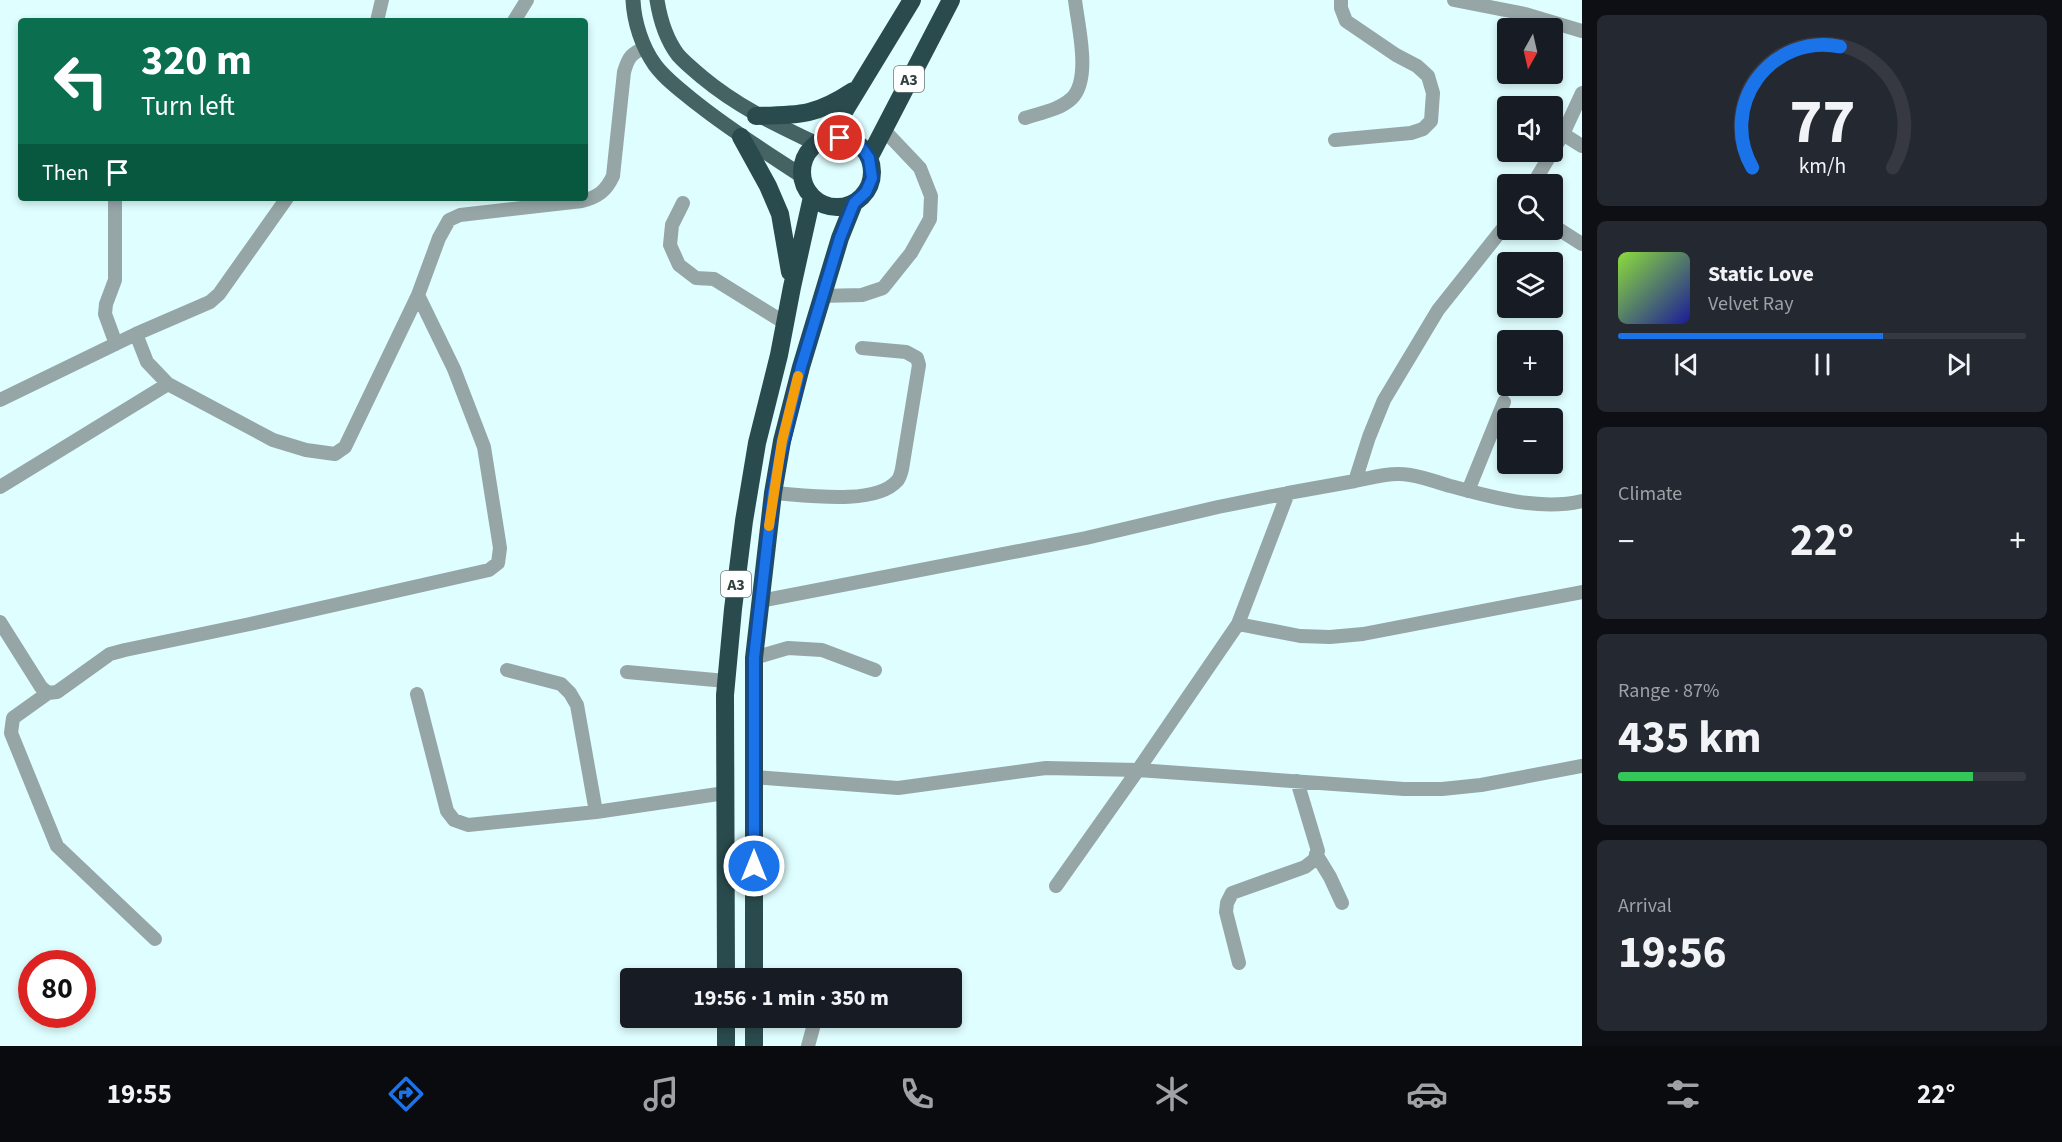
<!DOCTYPE html>
<html lang="en">
<head>
<meta charset="utf-8">
<style>
  :root { --surface:#171b24; --page:#242831; --text:#f1f3f6; --muted:#9ea1a6; --line:#363941; --accent:#1a73e8 }
  body { margin:0; font-family:"Source Sans 3",sans-serif; background:var(--page); color:var(--text); height:100vh; display:flex; flex-direction:column; font-size:22px; white-space:nowrap }
  * { box-sizing:border-box; margin:0 }
  p { font-size:20px; color:var(--muted) }
  .icon { flex:none; width:33px; height:33px; fill:none; stroke:currentColor; stroke-width:2; stroke-linecap:round; stroke-linejoin:round }
  .map { position:relative; flex:1; overflow:hidden }
  .details { display:flex; flex-direction:column; gap:15px; padding:15px; background:#0d0f14; width:480px }
  .details>* { flex:none }
  .banner { position:absolute; left:18px; top:18px; width:570px; height:183px; border-radius:6px; box-shadow:0 3px 9px #0003; background:#0b6e4f; color:#fff; overflow:hidden }
  .needle { width:39px; rotate:188deg }
  .tools { position:absolute; left:1497px; top:18px; display:grid; gap:12px }
  .tools a { display:grid; place-items:center; width:66px; height:66px; border-radius:6px; background:var(--surface); box-shadow:0 3px 9px #0003; font-size:30px }
  .speed { position:absolute; left:18px; top:950px; display:flex; gap:12px; font-size:30px; font-weight:700; text-align:center }
  .speed>* { display:grid; place-content:center; width:78px; height:78px; border-radius:50%; background:var(--surface); box-shadow:0 3px 9px #0003; line-height:1 }
  .speed .limit { border:9px solid #d22; background:#fff; color:#111 }
  .pin { position:absolute; display:grid; place-items:center; width:51px; height:51px; color:#fff; margin:-26px; border:3px solid #fff; border-radius:50%; box-shadow:0 2px 6px #0007 }
  .me { position:absolute; width:66px; margin:-33px; rotate:0deg; stroke-linejoin:round; filter:drop-shadow(0 0 4px #0008) }
  .turn { display:flex; align-items:center; gap:21px; height:126px; padding:0 24px; font-size:27px }
  .turn .icon { width:78px; height:78px; stroke-width:2.5 }
  .turn b { display:block; font-size:42px; line-height:51px }
  .then { display:flex; align-items:center; height:57px; padding:0 24px; background:#0003; gap:12px; font-size:22px }
  .big { font-size:45px; font-weight:700; line-height:1.1 }
  .details .tile { flex:1; display:flex; flex-direction:column; justify-content:center; gap:9px; min-width:0; padding:0 21px; border-radius:9px; background:var(--page) }
  .details .dial { align-items:center; gap:0 }
  .dial svg { height:156px; overflow:visible; fill:none; stroke:var(--line); stroke-width:7; stroke-linecap:round; text-anchor:middle }
  .dial text { fill:var(--text); stroke:none }
  .song { display:flex; align-items:center; gap:18px }
  .cover { width:72px; height:72px; border-radius:9px; background:linear-gradient(135deg,hsl(90 70% 55%),hsl(240 70% 35%)) }
  .played { height:6px; border-radius:3px; background:linear-gradient(90deg,var(--accent) 65%,var(--line) 65%) }
  .keys { display:flex; justify-content:space-around; direction:ltr }
  .heat { display:flex; justify-content:space-between; align-items:center; font-size:33px; direction:ltr }
  .charge { height:9px; border-radius:4px; background:linear-gradient(90deg,#34c759 87%,var(--line) 0) }
  .trip { position:absolute; left:620px; top:968px; width:342px; height:60px; border-radius:6px; background:var(--surface); box-shadow:0 3px 9px #0003; font-weight:700; line-height:60px; text-align:center }
  .tabs { display:flex; height:96px; justify-content:space-around; align-items:center; background:#090b0e; color:var(--muted) }
  .tabs .icon { width:42px; height:42px }
  .tabs .selected { color:var(--accent) }
  .tabs b { font-size:27px; color:var(--text) }
  main { display:flex; flex:1; min-height:0 }
  .map>svg:first-child { display:block }
  .lines { fill:none; stroke-linecap:round; stroke-linejoin:round }
  .minor { stroke:#96a5a6; stroke-width:14 }
  .major { stroke:#466364; stroke-width:15 }
  .highway { stroke:#2a4b4d; stroke-width:18 }
  .route-casing { stroke:#114b97; stroke-width:15 }
  .route { stroke:#1a73e8; stroke-width:10 }
  .slow { stroke:#f59e0b; stroke-width:10 }
  .labels { text-anchor:middle; stroke-width:5; stroke-linejoin:round; paint-order:stroke }
  .shield { fill:#fff; stroke:#6f7979; stroke-width:1.5 }
  .shield-label { font-size:16px; font-weight:bold; fill:#314040 }
</style>
</head>
<body>
<main>
<div class="map">
<svg width="1582" height="1046" viewBox="0 0 1582 1046">
  <rect width="100%" height="100%" fill="#dffeff"/>
  <g class="lines">
    <path class="minor" d="M1454,0L1525,14L1582,31
      M377,21L382,0
      M514,21L527,0
      M1025,118C1040,113 1059,110 1071,99C1092,80 1078,26 1075,0
      M1563,134L1582,146
      M1335,140L1411,133L1423,129L1431,121L1433,93L1428,76L1417,66L1396,55L1346,21L1341,8V0
      M1533,184L1563,134L1582,93
      M115,198V280L106,304L105,314L116,344
      M683,203L672,225L670,245L679,265L696,278L714,279L785,323
      M1552,225L1582,244
      M821,296L862,295L883,288L911,253L930,219L931,196L920,168L883,129
      M136,334L147,362L168,384L273,440L306,450L335,454L345,447L418,295L439,238L449,220L460,215L582,201C598,197 606,191 613,176L624,72C628,58 631,53 645,48
      M0,400L136,334L210,302L219,294L287,198
      M1355,481C1373,477 1391,472 1410,475C1423,477 1437,482 1450,486C1490,497 1540,511 1582,501
      M0,487L168,384
      M1468,491L1504,402
      M773,493C804,495 875,506 897,481C900,478 901,473 902,469L919,365L917,358L906,352L862,348
      M760,601L1086,538L1218,507L1288,493
      M0,622L41,687L48,693L57,692L110,654L125,650L250,624L489,570L498,563L500,548L484,447L454,369L418,295
      M1238,624L1300,636L1330,637L1363,634L1582,592
      M754,658L788,648L822,650L875,670
      M507,670L561,684L570,693L577,705L596,812
      M627,672L726,681
      M48,693L13,718L11,733L57,846L155,939
      M417,694L447,811L454,820L468,825L596,812L725,793
      M754,777L898,788L1046,768L1138,770L1238,624L1288,493L1355,481L1369,437L1384,400L1438,310L1508,222
      M1316,854L1330,877L1342,903
      M1056,886L1138,770L1404,789H1442L1481,785L1582,766
      M1239,963L1226,912L1227,903L1232,893L1305,867L1314,860L1318,851L1297,781
      M808,1046L816,1017"/>
    <path class="major" d="M633,0C634,22 642,47 655,65C667,81 684,93 699,105C732,131 767,153 802,176
      M657,0C660,19 666,39 678,55C685,63 694,70 702,77C738,107 775,124 817,144"/>
    <path class="highway" d="M756,116C800,115 815,116 853,91
      M741,137L768,186L780,214L790,272
      M802 172a35 35 0 1 1 70 0a35 35 0 1 1-70 0Z
      M828,138L912,0
      M869,158L951,0
      M726,978L725,695L733,609L744,521L757,443L779,355L792,287L812,197
      M754,978V658L773,493L782,441L801,367L840,238L854,203
      M726,1017V1046
      M754,1046V1017"/>
  </g>
  <g class="lines">
    <g class="route-casing">
      <path id="route" d="M754,866V658L773,493L779,459L801,367L840,238L854,203L866,192L872,178L869,158L862,148L852,141L840,138"/>
    </g>
    <use href="#route" class="route"/>
    <path class="slow" d="M769,526L782,441L798,376"/>
  </g>
  <g class="labels">
    <g class="shield">
      <rect x="894" y="66" width="30" height="26" rx="4.5"/>
      <rect x="721" y="571" width="30" height="26" rx="4.5"/>
    </g>
    <g class="shield-label">
      <text x="909" y="85">A3</text>
      <text x="736" y="590">A3</text>
    </g>
  </g>
</svg>
<div class="tools">
<a><svg class="needle" viewBox="-14 -14 28 28"><path d="M0-13l5 13h-10z" fill="#e53935"/><path d="M0 13l5-13h-10z" fill="#9ea1a6"/></svg></a>
<a><svg class="icon" aria-label="sound" viewBox="0 0 24 24"><path d="M4 9h4l5-4v14l-5-4H4zM17 9q2 3 0 6"/></svg></a>
<a><svg class="icon" aria-label="search" viewBox="0 0 24 24"><circle cx="10" cy="10" r="6"/><path d="M15 15l6 6"/></svg></a>
<a><svg class="icon" aria-label="layers" viewBox="0 0 24 24"><path d="M12 4l9 5-9 5-9-5zM3 14l9 5 9-5"/></svg></a>
<a>+</a>
<a>−</a>
</div>
<div class="speed"><div class="limit">80</div></div>
<div class="pin" style="left:840px;top:138px;background:#d93025"><svg class="icon" aria-label="arrive" viewBox="0 0 24 24"><path d="M6 21V4h12l-3 4 3 4H6"/></svg></div>
<svg class="me" style="left:754px;top:866px" viewBox="-20 -20 40 40"><circle r="17" fill="#1a73e8" stroke="#fff" stroke-width="3"/><path d="M0-11L8 9 0 5-8 9z" fill="#fff"/></svg>
<div class="trip">19:56 · 1 min · 350 m</div>
<div class="banner">
<div class="turn"><svg class="icon" aria-label="left" viewBox="0 0 24 24"><path d="M17 20v-9H6M10 6l-5 5 5 5"/></svg><div><b>320 m</b>Turn left</div></div>
<div class="then">Then<svg class="icon" aria-label="arrive" viewBox="0 0 24 24"><path d="M6 21V4h12l-3 4 3 4H6"/></svg></div>
</div>
</div>
<section class="details">
<div class="tile dial"><svg viewBox="0 0 100 80">
<path d="M14 69A42 42 0 1 1 86 69"/>
<path d="M14 69A42 42 0 0 1 59 7" stroke="#1a73e8"/>
<text x="50" y="56" font-size="32" font-weight="700">77</text>
<text x="50" y="72" font-size="11">km/h</text>
</svg></div>
<div class="tile">
<div class="song"><i class="cover"></i><div><b>Static Love</b><p>Velvet Ray</p></div></div>
<div class="played"></div>
<div class="keys"><svg class="icon" aria-label="previous" viewBox="0 0 24 24"><path d="M18 5L8 12l10 7zM5 5v14"/></svg><svg class="icon" aria-label="pause" viewBox="0 0 24 24"><path d="M8 5v14M16 5v14"/></svg><svg class="icon" aria-label="next" viewBox="0 0 24 24"><path d="M6 5l10 7-10 7zM19 5v14"/></svg></div>
</div>
<div class="tile"><p>Climate</p>
<div class="heat"><a>−</a><b class="big">22°</b><a>+</a></div>
</div>
<div class="tile"><p>Range · 87%</p><b class="big">435 km</b><div class="charge"></div></div>
<div class="tile"><p>Arrival</p><b class="big">19:56</b></div>
</section>
</main>
<nav class="tabs">
<b>19:55</b>
<svg class="icon selected" aria-label="directions" viewBox="0 0 24 24"><path d="M12 3l9 9-9 9-9-9zM9 14v-3h6M13 9l2 2-2 2"/></svg>
<svg class="icon" aria-label="music" viewBox="0 0 24 24"><path d="M9 18V5l10-2v13"/><circle cx="6" cy="18" r="3"/><circle cx="16" cy="16" r="3"/></svg>
<svg class="icon" aria-label="phone" viewBox="0 0 24 24"><path d="M5 4h4l2 5-3 2q2 4 5 5l2-3 5 2v4C11 20 4 13 5 4z"/></svg>
<svg class="icon" aria-label="climate" viewBox="0 0 24 24"><path d="M12 3v18M4 7l16 10M4 17L20 7"/></svg>
<svg class="icon" aria-label="car" viewBox="0 0 24 24"><path d="M5 17H2v-5l4-1 3-4h7l3 4 3 1v5h-3M9 17h6M6 11h13"/><circle cx="7" cy="17" r="2"/><circle cx="17" cy="17" r="2"/></svg>
<svg class="icon" aria-label="filters" viewBox="0 0 24 24"><path d="M4 7h16M4 17h16"/><circle cx="9" cy="7" r="2"/><circle cx="15" cy="17" r="2"/></svg>
<b>22°</b>
</nav>
</body>
</html>
